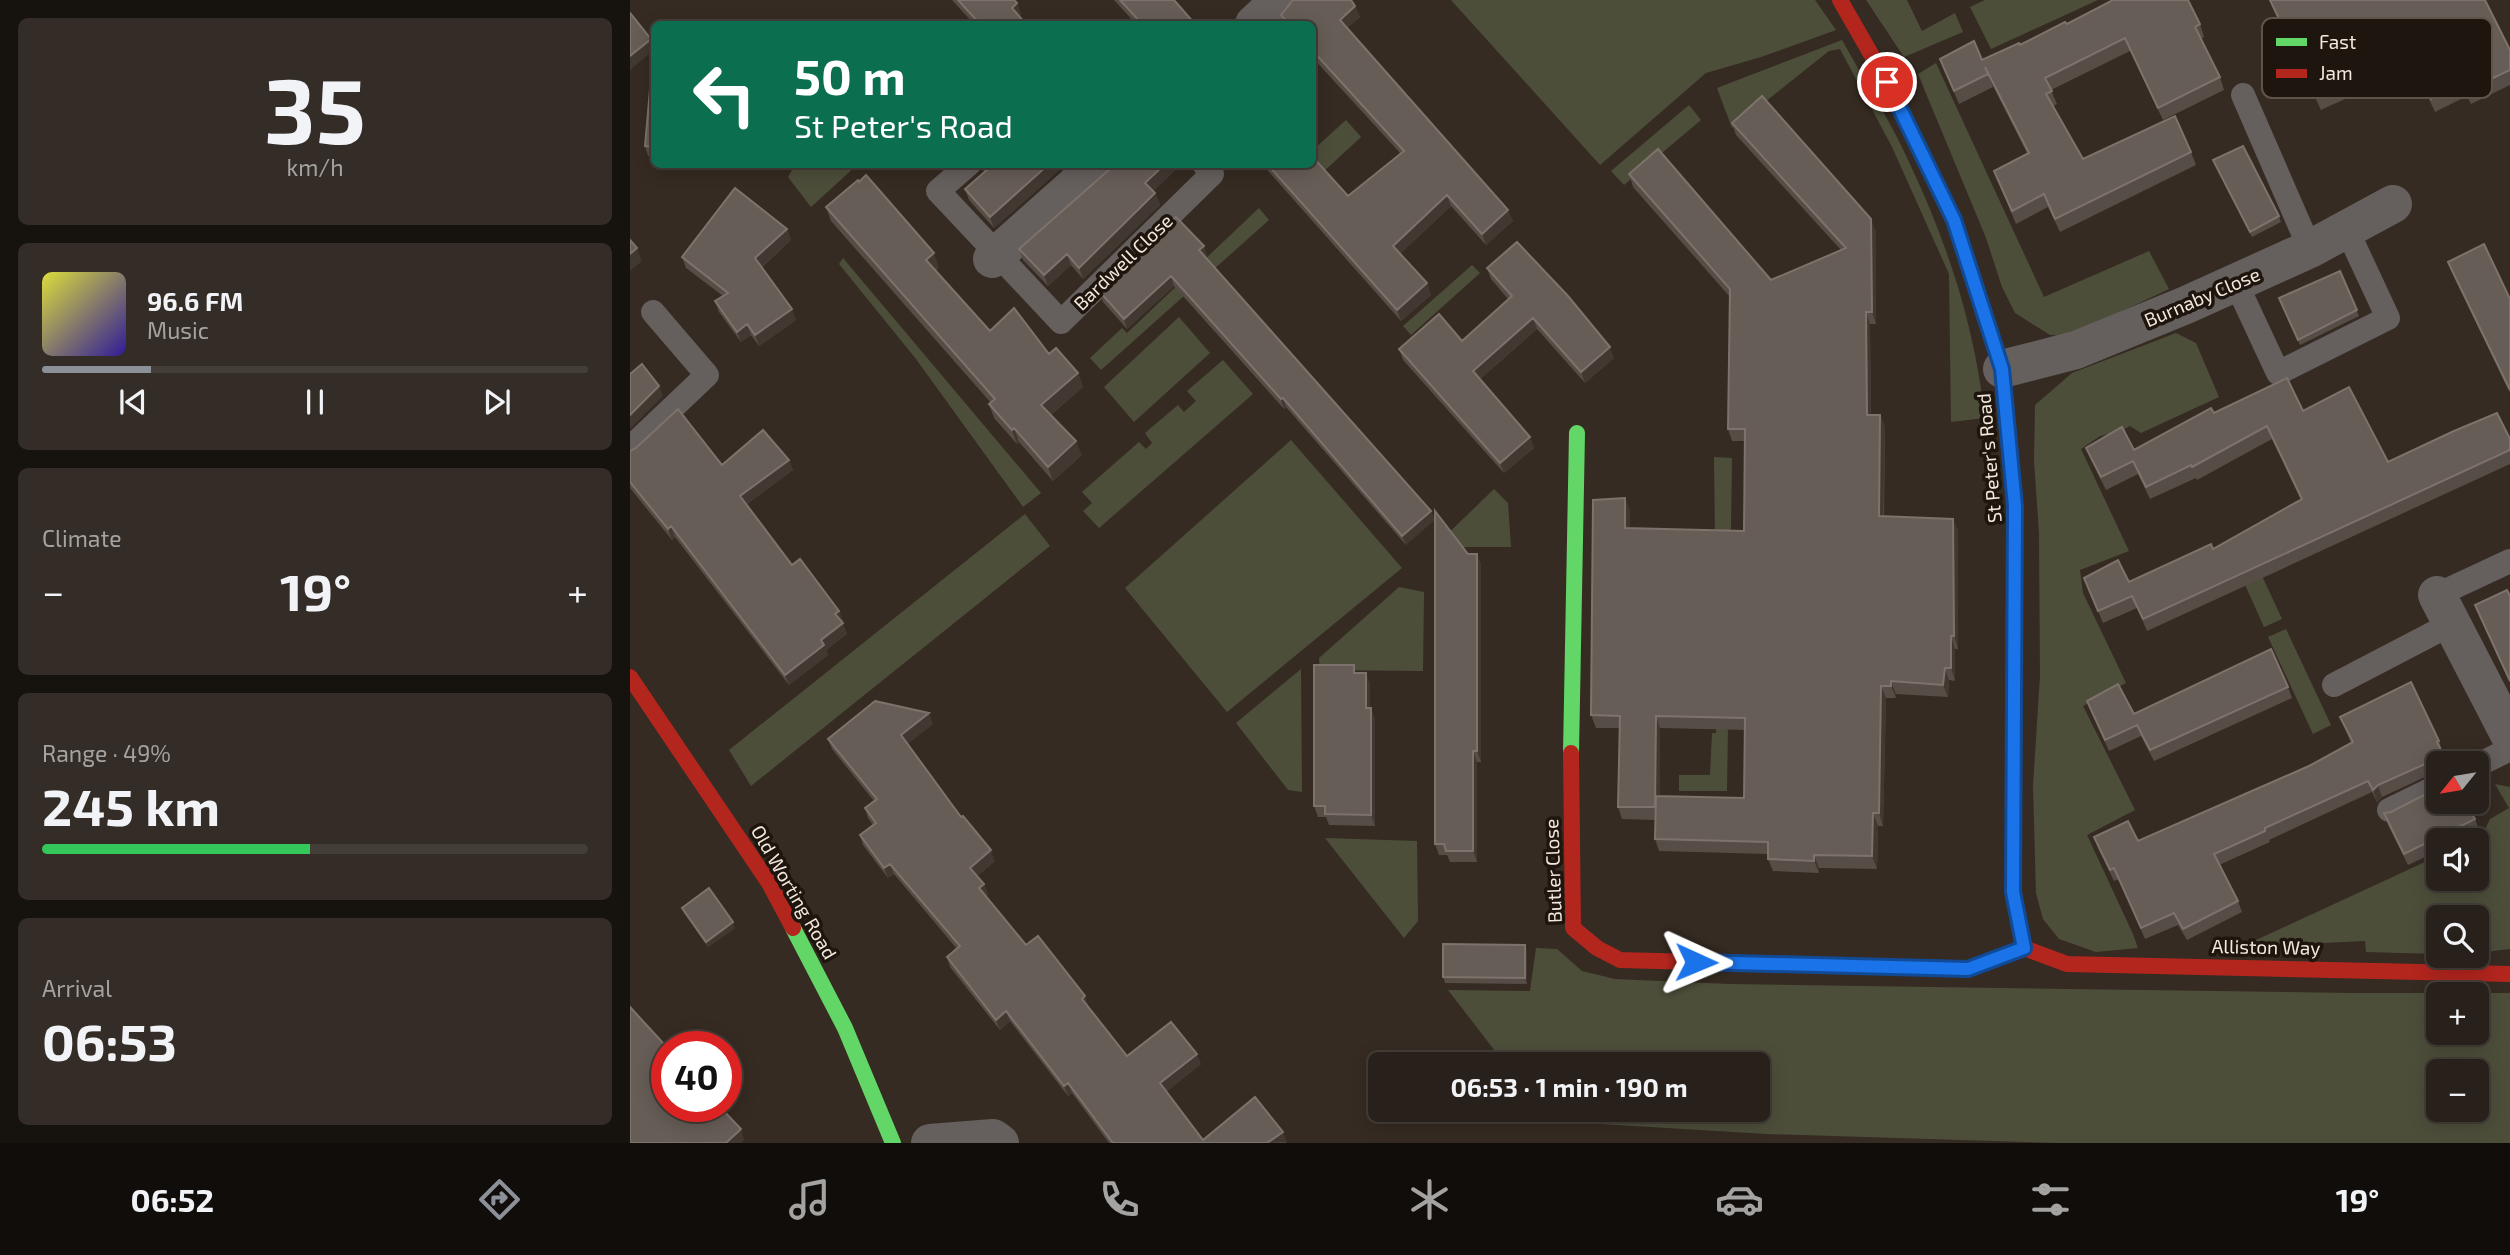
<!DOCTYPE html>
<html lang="en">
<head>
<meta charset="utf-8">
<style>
  :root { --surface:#28201a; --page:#342d27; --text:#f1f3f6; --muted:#a5a3a2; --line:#443e39; --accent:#8c9099 }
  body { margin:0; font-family:"Exo 2",sans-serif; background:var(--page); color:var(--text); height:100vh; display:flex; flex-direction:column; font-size:26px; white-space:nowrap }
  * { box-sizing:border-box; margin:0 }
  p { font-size:23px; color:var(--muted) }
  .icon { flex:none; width:38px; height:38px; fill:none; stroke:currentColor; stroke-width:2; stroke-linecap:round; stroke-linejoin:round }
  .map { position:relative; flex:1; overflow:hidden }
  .drawer { display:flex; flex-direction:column; gap:18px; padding:18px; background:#16120e; width:630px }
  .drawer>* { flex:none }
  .hud { position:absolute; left:21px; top:21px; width:665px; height:147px; border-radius:10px; box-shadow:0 4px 18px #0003,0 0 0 2px var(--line); background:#0b6e4f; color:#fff; overflow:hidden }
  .needle { width:46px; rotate:240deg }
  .fabs { position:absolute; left:1796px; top:751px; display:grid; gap:14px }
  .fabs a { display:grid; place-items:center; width:63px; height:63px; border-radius:10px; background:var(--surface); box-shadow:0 4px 18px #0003,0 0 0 2px var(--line); font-size:35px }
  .speed { position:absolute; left:21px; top:1031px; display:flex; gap:14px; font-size:35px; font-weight:700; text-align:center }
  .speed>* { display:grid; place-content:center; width:91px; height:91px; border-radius:50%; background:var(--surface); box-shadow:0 4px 18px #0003,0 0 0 2px var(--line); line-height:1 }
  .speed .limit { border:10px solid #d22; background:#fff; color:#111 }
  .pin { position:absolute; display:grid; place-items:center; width:60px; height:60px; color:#fff; margin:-30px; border:4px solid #fff; border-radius:50%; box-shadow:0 2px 7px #0007 }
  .me { position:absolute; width:77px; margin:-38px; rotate:91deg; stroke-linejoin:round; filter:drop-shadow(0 0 5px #0008) }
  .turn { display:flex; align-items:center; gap:24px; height:147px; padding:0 28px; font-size:32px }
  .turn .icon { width:91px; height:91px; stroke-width:2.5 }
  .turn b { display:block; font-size:49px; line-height:60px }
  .big { font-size:52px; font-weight:700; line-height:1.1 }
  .drawer .card { flex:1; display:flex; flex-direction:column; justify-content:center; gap:10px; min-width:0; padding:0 24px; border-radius:10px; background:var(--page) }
  .drawer .dial { align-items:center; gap:0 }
  .dial b { font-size:91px; line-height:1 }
  .song { display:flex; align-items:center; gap:21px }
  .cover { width:84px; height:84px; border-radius:10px; background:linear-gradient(135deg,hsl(60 70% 55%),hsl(250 70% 35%)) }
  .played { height:7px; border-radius:4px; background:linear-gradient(90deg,var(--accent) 20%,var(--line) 20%) }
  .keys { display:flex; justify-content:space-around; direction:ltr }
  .heat { display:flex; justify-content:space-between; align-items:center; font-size:38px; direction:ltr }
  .charge { height:10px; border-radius:5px; background:linear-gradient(90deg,#34c759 49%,var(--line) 0) }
  .trip { position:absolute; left:738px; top:1052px; width:402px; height:70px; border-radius:10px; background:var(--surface); box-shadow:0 4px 18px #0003,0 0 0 2px var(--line); font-weight:700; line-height:70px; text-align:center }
  .menu { display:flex; height:112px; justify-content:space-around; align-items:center; background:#100d0a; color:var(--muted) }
  .menu .icon { width:49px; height:49px }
  .menu .current { color:var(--accent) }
  .menu b { font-size:32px; color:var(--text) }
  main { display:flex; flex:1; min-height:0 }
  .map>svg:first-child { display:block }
  .green { fill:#4d4e3a; fill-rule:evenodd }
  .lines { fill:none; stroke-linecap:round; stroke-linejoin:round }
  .lane { stroke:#655f5e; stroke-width:24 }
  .street { stroke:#655f5e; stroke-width:38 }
  .fast { stroke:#63d668; stroke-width:16 }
  .jam { stroke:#b3261e; stroke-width:16 }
  .wall { fill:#564d47; fill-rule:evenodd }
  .shaded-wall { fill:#423832 }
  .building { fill:#675d57; stroke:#7d736c; stroke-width:2 }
  .route-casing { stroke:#114b97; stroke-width:18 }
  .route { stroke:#1a73e8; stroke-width:12 }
  .labels { text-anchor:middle; stroke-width:7; stroke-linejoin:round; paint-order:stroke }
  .street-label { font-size:19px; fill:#f4e8dd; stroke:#1d150e }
  .key { fill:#1d150e; stroke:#5e544c; stroke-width:2 }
  .key-label { font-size:19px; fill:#f4e8dd }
</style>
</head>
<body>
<main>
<section class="drawer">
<div class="card dial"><b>35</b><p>km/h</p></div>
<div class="card">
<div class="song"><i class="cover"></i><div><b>96.6 FM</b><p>Music</p></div></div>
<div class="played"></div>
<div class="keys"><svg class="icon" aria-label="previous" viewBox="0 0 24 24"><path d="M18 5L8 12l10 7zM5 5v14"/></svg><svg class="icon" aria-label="pause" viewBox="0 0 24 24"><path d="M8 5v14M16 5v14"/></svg><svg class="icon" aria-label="next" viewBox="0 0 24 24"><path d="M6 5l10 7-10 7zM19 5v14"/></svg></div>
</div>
<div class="card"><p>Climate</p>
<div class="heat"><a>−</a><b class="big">19°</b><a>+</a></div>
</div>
<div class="card"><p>Range · 49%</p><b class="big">245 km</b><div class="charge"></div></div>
<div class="card"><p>Arrival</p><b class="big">06:53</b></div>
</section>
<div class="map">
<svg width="1880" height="1143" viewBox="0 0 1880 1143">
  <rect width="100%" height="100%" fill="#352b22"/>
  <path class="green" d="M821,0H1185L1206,30L1131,57L1076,73L970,165Z
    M1236,0H1277L1292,31L1325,13L1333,32L1274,57Z
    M1355,0H1468L1361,49L1340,7Z
    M1212,40C1234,80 1260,120 1279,162C1319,247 1344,324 1355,418L1321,422L1319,274L1262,147L1210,49L1199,51L1102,128L1087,88Z
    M1306,63L1414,297L1519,251L1539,289L1439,336L1420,335L1385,313L1372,287L1356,238L1288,74Z
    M1059,105L1071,120L994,185L981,171Z
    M716,120L731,137L665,198L682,164L683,150Z
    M165,165V164L227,165L181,207L158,177Z
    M629,208L639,220L471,370L460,358L492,328L497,333Z
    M213,258L411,493L393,507L286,359L209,264Z
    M842,265L850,273L781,335L773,326Z
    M549,317L580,353L504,422L474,387Z
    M1546,333L1566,343L1589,397L1511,433L1500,426L1489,432L1470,436L1451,449L1499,551L1450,570L1453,593L1496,683L1453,706L1505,810L1457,835L1503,934L1508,948L1466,952L1429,939L1413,919L1406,893L1403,786L1410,676L1409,533L1404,461L1405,405L1442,373Z
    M593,360L623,394L469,528L453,511L462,503L452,492L509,442L516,449L522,443L515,433L548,405L554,412L566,401L557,391Z
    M661,440L772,568L597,712L495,588Z
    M1084,457L1102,458L1097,791H1049V775H1080L1082,733H1086L1092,538L1085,539Z
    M864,489L878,503L881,547H804Z
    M395,514L420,546L121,786L99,750Z
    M1620,550L1652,619L1634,627L1603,558Z
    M769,587L794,592L793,671L690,670L689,658Z
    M1656,629L1701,725L1683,734L1638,637Z
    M671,669L672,792L658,790L606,723Z
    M1865,784L1880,787V949L1846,953V917H1808V954L1736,952L1735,941L1611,947L1808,856V878H1846V840H1842L1852,836L1860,819L1879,808Z
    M695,838L787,841L788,921L774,938Z
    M906,948L927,949L952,971L985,979L1099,984L1720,993H1880V1143H1429L1137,1134L970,1124L945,1110H1129V1064H875L818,990L900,991ZM1808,994H1846V1032H1808ZM1808,1071H1846V1110H1808Z"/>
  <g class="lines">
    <path class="lane" d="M1613,95L1680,249
      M339,164L308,191L431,322L582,174L574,164
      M1606,283L1648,373L1758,318L1717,230
      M0,448L77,375L23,312
      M1807,595L1880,561
      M1704,685L1821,624
      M1846,766L1880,749
      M1759,810L1808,786"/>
    <path class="street" d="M624,24L650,0
      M362,259L469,164
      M1372,369L1446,350L1556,305L1680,249L1763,204
      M1807,595L1880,736
      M300,1143L363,1138L370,1143"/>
    <path class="fast" d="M1361,335L1372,369L1385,506L1383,892L1394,948
      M941,753L947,433
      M163,928L215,1028L263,1143"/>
    <path class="jam" d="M1210,0L1257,82L1324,220L1361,335
      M0,677L139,883L163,928
      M941,753L943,928L967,948L990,960L1338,969L1394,948
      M1394,948L1437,964L1880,974"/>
  </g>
  <path class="wall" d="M322,0H384L387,3L391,15L389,16L396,24H344Z
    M484,0H544L565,24H506Z
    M1640,0H1855L1880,50V85L1841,104L1837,96L1805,112L1784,67L1691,110Z
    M725,6L730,17L717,28L883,221L856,245L821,206L770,254L797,283L801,295L771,321L632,164H682L718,196L771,154L682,57V24H654L651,15Z
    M1437,24H1570L1574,37L1571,39L1590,77L1594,90L1533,120L1500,51L1421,90L1427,104L1423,106L1453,159L1561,152L1566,165L1430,232L1418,207L1386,224L1364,171L1397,153L1361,82L1363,87L1329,104L1310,59L1352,60Z
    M24,83V157L18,156L15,146Z
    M1102,123L1246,231V324H1240L1241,415H1250L1255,427L1254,516L1323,519L1328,531V649H1325V681L1319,680L1318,697L1266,694V698H1256L1253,826H1248L1247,869L1189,868V873L1143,871L1138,859V854L1029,851L1025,839V820L992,819L988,807L990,728H966L961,715L995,498L1000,511L999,528L1114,531L1115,441H1102L1098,429L1100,297L1003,187L999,174L1141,280L1211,250L1106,135ZM1030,728L1115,730L1114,798L1030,796Z
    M1583,160L1649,216L1651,222L1622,237Z
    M351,164H436L364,228L339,200L335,189L354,172Z
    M552,164L523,191L525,193L530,205L453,279L441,265L418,286L393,260L389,249L480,169Z
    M196,207L309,267L306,271L360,331L419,354L448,373L453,387L421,415L452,455L423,481L389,442L387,444L364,418L359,404L361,403L201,221Z
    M157,229L161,240L132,267L166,320L129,346L121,335L111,342L89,312L85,301L93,296L56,268L52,257Z
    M577,255L576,257L801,511L776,545L656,407L654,409L544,286L497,329L473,302L470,292Z
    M1818,262L1880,299V393L1822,273Z
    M857,268L984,358L955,383L907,329L850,379L900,437L904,448L874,473L773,360L769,349L832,341L878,299L861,279Z
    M1710,271L1729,316L1670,345L1652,304Z
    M1673,411L1758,462L1880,439V464L1517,631L1507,608L1473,623L1454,578L1499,582L1583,549L1671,500L1642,439L1567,480L1566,478L1520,499L1508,474L1476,490L1461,460L1456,448L1504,450L1584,413Z
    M0,451L92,465L159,460L163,470L117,504L162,565L209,611L213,621L212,622L217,634L196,650L198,655L159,685L45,537L42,540L0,488Z
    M847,554L851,565V762H847V862H820L817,855H809L805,844Z
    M727,673L740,684V708L745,719V826L699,825L696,817H688L684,806Z
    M1658,687L1662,698L1524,761L1511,736L1479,751L1461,712L1457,701L1504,714Z
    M1710,717L1809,741L1813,753H1812L1817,763H1808V771L1752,797L1747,802L1742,792L1639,840L1640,842L1589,865L1608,901L1612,912L1557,940L1548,925L1515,939L1489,879L1484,881L1468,848L1464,837L1508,841L1679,766L1721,743Z
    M303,724L277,744L331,817L365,861L347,876L354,884L358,894L356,896L396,945L459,1007H458L497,1056L571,1064L536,1092L573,1140L657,1142L655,1143H479L442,1093L438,1096L380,1021L370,1030L320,967L317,957L327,949L264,874L258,878L233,845L230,835L243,825L238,818L235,808L244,801L202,749L198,739Z
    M1754,813L1845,819L1849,830L1830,840H1808V851L1778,865L1758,825Z
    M52,908L105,928L78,947L54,913Z
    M895,945L897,951V984L815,983L813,977Z"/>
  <path class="shaded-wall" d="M387,3L391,15L386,20L382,8Z
    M725,6L730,17L714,31L710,20Z
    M21,39L24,50L0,70V56Z
    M419,164H436L364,228L360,217Z
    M535,164H552L520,194L515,183Z
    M525,193L530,205L453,279L449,268Z
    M817,195L821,206L767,257L763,246Z
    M878,210L883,221L856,245L852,234Z
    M1241,219L1246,231V324L1242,312Z
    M157,229L161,240L129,269L125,258Z
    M574,246L577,255L573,260L569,250Z
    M7,248L12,261L0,271V254Z
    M304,253L309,267L301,274L296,260Z
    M437,254L441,265L418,286L414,275Z
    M541,276L544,286L497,329L494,319Z
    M797,283L801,295L771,321L767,310Z
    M162,309L166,320L129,346L125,335Z
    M1236,312L1240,324L1241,427L1237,415Z
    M903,318L907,329L846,382L843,371Z
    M117,324L121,335L111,342L107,332Z
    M980,347L984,358L955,383L951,372Z
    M448,373L453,387L416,419L411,405Z
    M29,386L33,396L0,429V415Z
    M653,398L656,407L654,409L651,399Z
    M1250,415L1255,427L1253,529L1249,516Z
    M384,428L389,442L387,444L382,430Z
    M900,437L904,448L874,473L870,463Z
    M446,441L452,455L423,481L418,467Z
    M159,460L163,470L114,506L110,496Z
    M995,498L1000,511L999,540L995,528Z
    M801,511L805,520L776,545L772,536Z
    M1323,519L1328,531V649L1324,636Z
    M41,526L45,537L42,540L38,529Z
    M847,554L851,565V762L847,751Z
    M209,611L213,621L209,624L205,614Z
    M213,623L217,634L196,650L198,655L159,685L155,675L191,640Z
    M1321,636L1325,649V681L1321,668Z
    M1315,668L1319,680L1318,697L1313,685Z
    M736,673L740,684V719L736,708Z
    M1261,681L1266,694V698L1261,686Z
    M1251,686L1256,698L1253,826L1249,813Z
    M741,708L745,719V826L741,815Z
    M299,713L303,724L275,746L271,735Z
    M1026,716L1030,728V820L1025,807Z
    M843,751L847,762V862L843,851Z
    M1748,785L1752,797L1747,802L1743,790Z
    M1243,813L1248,826L1247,869L1242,856Z
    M361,850L365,861L344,878L340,868Z
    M1184,855L1189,868V873L1184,861Z
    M260,864L264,874L258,878L254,868Z
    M354,884L358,894L353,899L349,888Z
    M103,922L105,928L78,947L76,942Z
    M895,945L897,951V984L895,978Z
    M455,996L459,1007L456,1009L452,999Z
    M376,1011L380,1021L370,1030L366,1020Z
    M567,1054L571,1064L534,1094L530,1083Z
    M438,1083L442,1093L438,1096L434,1086Z
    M111,1129L114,1140L111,1143H96Z
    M653,1132L657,1142L637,1143Z"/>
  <path class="building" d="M328,0H384L387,3L382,8L396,24H350Z
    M490,0H544L565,24H512Z
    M663,0H721L725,6L710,20L878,210L852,234L817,195L763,246L797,283L767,310L637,164H682V156L718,196L774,151L682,50V24H659L651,15Z
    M1483,0H1558L1570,24L1565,27L1590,77L1528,108L1495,38L1415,78L1422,91L1416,94L1453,159L1545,116L1561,152L1425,219L1414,194L1382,211L1364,171L1399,153L1355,67L1358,74L1324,91L1310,59L1344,41L1352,60L1389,43L1390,45L1435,22L1437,24Z
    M1640,0H1855L1880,50V70L1836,91L1832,83L1801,99L1779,54L1686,97Z
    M0,13L21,39L0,56Z
    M21,78L24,83V147L15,146Z
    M1132,96L1241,219L1242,312H1236L1237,415H1250L1249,516L1323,519L1324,636H1321V668H1315L1313,685L1261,681V686H1251L1249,813H1243L1242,856L1184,855V861L1138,859V842L1025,839L1026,796L1114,798L1115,718L1026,716L1025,807H988L990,716L961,715L963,500L995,498V528L1114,531L1115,429H1098L1100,289L999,174L1028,149L1141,280L1216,248L1102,123Z
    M1613,146L1649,216L1620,232L1583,160Z
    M354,164H419L360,217L335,189L358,169Z
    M482,164H535L515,183L525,193L449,268L437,254L414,275L389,249L480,169Z
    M236,175L304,253L296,260L360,331L384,308L419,354L426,348L448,373L411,405L446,441L418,467L384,428L382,430L359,404L365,399L196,207L228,180L229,182Z
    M105,188L157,229L125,258L162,309L125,335L117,324L107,332L85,301L98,293L52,257Z
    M546,217L574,246L569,250L801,511L772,536L653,398L651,399L541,276L494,319L470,292Z
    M0,240L7,248L0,254Z
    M887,242L938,296L980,347L951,372L903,318L843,371L900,437L870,463L769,349L809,314L832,341L882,296L857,268Z
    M1854,244L1880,299V390L1818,262Z
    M1710,271L1727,310L1668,340L1649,298Z
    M12,364L29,386L0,415V374Z
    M1657,378L1673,411L1719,387L1758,462L1824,431L1867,413L1880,439V450L1513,619L1502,596L1468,611L1454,578L1488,560L1499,582L1581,544L1583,549L1672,499L1637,426L1562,467L1561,465L1516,487L1503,461L1471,477L1456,448L1492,427L1504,450L1581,408L1584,413Z
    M48,409L92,465L133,430L159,460L110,496L162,565L170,559L209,611L205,614L213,623L191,640L194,645L155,675L41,526L38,529L0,482V451L6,448Z
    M805,511L838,554H847V751H843V851H816L814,844H805Z
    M1877,590L1880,596V681L1845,605Z
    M1641,649L1658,687L1520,750L1507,725L1475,740L1457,701L1488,684L1504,714Z
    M684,665H724V673H736V708H741V815L695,814V806H684Z
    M1781,682L1809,741L1807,742L1817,763H1812L1804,760L1748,785L1743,790L1738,781L1635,828V831L1584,854L1608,901L1553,929L1544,913L1511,928L1484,868L1480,870L1464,837L1498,821L1508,841L1679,766L1723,742L1710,717Z
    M245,701L299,713L271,735L331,817L333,816L361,850L340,868L354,884L349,888L396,945L408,936L455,996L452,999L497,1056L541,1022L567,1054L530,1083L573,1140L625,1097L653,1132L637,1143H483L438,1083L434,1086L376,1011L366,1020L317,957L330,946L260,864L254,868L230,835L246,823L235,808L247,799L198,739Z
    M1808,788V802H1836L1845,819L1774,854L1754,813L1761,812Z
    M79,888L103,922L76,942L52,908Z
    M813,944L895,945V978L813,977Z
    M0,1007L34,1044L32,1046L37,1050V1106H89L111,1129L96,1143H0Z"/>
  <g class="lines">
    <g class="route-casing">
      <path id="route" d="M1066,962L1338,969L1394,948L1383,892L1385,506L1372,369L1324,220L1257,82"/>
    </g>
    <use href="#route" class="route"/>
  </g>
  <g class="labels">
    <g class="street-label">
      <text transform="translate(493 262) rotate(-44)" y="7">Bardwell Close</text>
      <text transform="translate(1572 297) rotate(-23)" y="7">Burnaby Close</text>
      <text transform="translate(1359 458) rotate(-95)" y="7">St Peter's Road</text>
      <text transform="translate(923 871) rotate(-92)" y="7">Butler Close</text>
      <text transform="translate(164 892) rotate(60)" y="7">Old Worting Road</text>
      <text transform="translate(1636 947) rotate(1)" y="7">Alliston Way</text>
    </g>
  </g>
  <rect x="1632" y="18" width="230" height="80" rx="10" class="key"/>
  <rect x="1646" y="38" width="31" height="8" fill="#63d668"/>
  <rect x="1646" y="69" width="31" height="9" fill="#b3261e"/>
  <g class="key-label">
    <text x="1689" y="49">Fast</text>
    <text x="1689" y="80">Jam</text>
  </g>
</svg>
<div class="fabs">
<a><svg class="needle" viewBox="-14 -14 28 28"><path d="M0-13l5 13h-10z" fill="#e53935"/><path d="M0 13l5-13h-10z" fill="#a5a3a2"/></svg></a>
<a><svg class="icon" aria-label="sound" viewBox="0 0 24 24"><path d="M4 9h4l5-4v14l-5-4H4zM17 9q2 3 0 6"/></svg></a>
<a><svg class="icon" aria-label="search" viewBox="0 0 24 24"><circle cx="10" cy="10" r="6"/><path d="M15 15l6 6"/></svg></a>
<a>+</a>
<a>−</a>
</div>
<div class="speed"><div class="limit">40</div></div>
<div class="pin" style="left:1257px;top:82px;background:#d93025"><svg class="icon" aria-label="arrive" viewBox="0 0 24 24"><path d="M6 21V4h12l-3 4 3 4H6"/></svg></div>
<svg class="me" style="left:1066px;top:962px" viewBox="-20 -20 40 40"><path d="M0-17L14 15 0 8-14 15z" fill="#1a73e8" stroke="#fff" stroke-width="4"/></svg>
<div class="trip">06:53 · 1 min · 190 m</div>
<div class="hud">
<div class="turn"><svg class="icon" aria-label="left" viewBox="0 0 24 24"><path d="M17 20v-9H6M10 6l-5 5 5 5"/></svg><div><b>50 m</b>St Peter's Road</div></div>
</div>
</div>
</main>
<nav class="menu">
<b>06:52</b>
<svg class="icon current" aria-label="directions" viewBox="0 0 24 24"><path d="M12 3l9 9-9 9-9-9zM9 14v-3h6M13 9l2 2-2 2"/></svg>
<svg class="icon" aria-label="music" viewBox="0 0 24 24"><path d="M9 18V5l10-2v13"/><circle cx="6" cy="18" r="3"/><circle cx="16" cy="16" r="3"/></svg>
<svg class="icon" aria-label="phone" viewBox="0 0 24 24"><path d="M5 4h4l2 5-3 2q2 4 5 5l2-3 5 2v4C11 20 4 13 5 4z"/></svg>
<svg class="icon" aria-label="climate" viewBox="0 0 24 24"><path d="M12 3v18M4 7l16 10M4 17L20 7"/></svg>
<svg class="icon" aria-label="car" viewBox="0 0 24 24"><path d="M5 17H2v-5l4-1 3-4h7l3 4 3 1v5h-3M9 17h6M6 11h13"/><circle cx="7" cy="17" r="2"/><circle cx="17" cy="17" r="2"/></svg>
<svg class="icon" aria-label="filters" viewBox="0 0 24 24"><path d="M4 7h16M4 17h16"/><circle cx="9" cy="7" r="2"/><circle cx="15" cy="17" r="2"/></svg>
<b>19°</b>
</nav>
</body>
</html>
